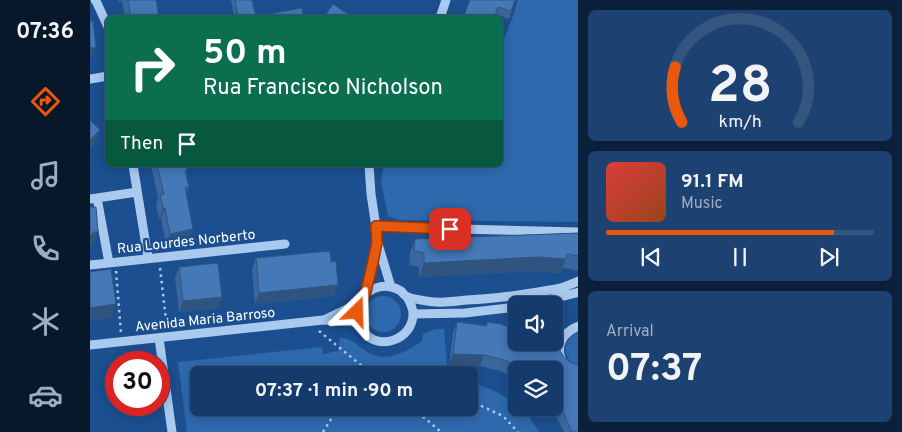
<!DOCTYPE html>
<html lang="en">
<head>
<meta charset="utf-8">
<style>
  :root { --surface:#143b6b; --page:#1d4271; --text:#f1f3f6; --muted:#9dadc1; --line:#33557e; --accent:#ea580c }
  body { margin:0; font-family:Overpass,sans-serif; background:var(--page); color:var(--text); height:100vh; display:flex; flex-direction:column; font-size:19px; white-space:nowrap }
  * { box-sizing:border-box; margin:0 }
  p { font-size:16px; color:var(--muted) }
  .icon { flex:none; width:28px; height:28px; fill:none; stroke:currentColor; stroke-width:2; stroke-linecap:round; stroke-linejoin:round }
  .map { position:relative; flex:1; overflow:hidden }
  .drawer { display:flex; flex-direction:column; gap:10px; padding:10px; background:#0b203b; width:324px }
  .drawer>* { flex:none }
  .guide { position:absolute; left:15px; top:15px; width:398px; height:152px; border-radius:8px; box-shadow:0 2px 12px #0003,0 0 0 1px var(--line); background:#0b6e4f; color:#fff; overflow:hidden }
  .fabs { position:absolute; left:418px; top:296px; display:grid; gap:10px }
  .fabs a { display:grid; place-items:center; width:55px; height:55px; border-radius:8px; background:var(--surface); box-shadow:0 2px 12px #0003,0 0 0 1px var(--line); font-size:25px }
  .speed { position:absolute; left:15px; top:351px; display:flex; gap:10px; font-size:25px; font-weight:700; text-align:center }
  .speed>* { display:grid; place-content:center; width:65px; height:65px; border-radius:50%; background:var(--surface); box-shadow:0 2px 12px #0003,0 0 0 1px var(--line); line-height:1 }
  .speed .limit { border:8px solid #d22; background:#fff; color:#111 }
  .pin { position:absolute; display:grid; place-items:center; width:42px; height:42px; color:#fff; margin:-21px; border-radius:10px; box-shadow:0 2px 8px #0006 }
  .me { position:absolute; width:55px; margin:-28px; rotate:22deg; stroke-linejoin:round; filter:drop-shadow(0 0 4px #0008) }
  .turn { display:flex; align-items:center; gap:18px; height:105px; padding:0 15px; font-size:22px }
  .turn .icon { width:65px; height:65px; stroke-width:2.5 }
  .turn b { display:block; font-size:35px; line-height:42px }
  .then { display:flex; align-items:center; height:48px; padding:0 15px; background:#0003; gap:10px; font-size:19px }
  .big { font-size:38px; font-weight:700; line-height:1.1 }
  .drawer .tile { flex:1; display:flex; flex-direction:column; justify-content:center; gap:8px; min-width:0; padding:0 18px; border-radius:8px; background:var(--page) }
  .drawer .dial { align-items:center; gap:0 }
  .dial svg { height:130px; overflow:visible; fill:none; stroke:var(--line); stroke-width:7; stroke-linecap:round; text-anchor:middle }
  .dial text { fill:var(--text); stroke:none }
  .song { display:flex; align-items:center; gap:15px }
  .cover { width:60px; height:60px; border-radius:8px; background:linear-gradient(135deg,hsl(0 70% 55%),hsl(20 70% 35%)) }
  .played { height:5px; border-radius:2px; background:linear-gradient(90deg,var(--accent) 85%,var(--line) 85%) }
  .keys { display:flex; justify-content:space-around; direction:ltr }
  .trip { position:absolute; left:100px; top:366px; width:288px; height:50px; border-radius:8px; background:var(--surface); box-shadow:0 2px 12px #0003,0 0 0 1px var(--line); font-weight:700; line-height:50px; text-align:center }
  main { display:flex; flex:1; min-height:0 }
  .tab-bar { display:flex; flex-direction:column; width:90px; justify-content:space-around; align-items:center; background:#08182b; color:var(--muted) }
  .tab-bar .icon { width:35px; height:35px }
  .tab-bar .active { color:var(--accent) }
  .tab-bar b { font-size:22px; color:var(--text) }
  .map>svg:first-child { display:block }
  .green { fill:#2e69ad }
  .lines { fill:none; stroke-linecap:round; stroke-linejoin:round }
  .path { stroke:#a9c9ee; stroke-width:2.5; stroke-dasharray:2.5 4; stroke-linecap:butt }
  .minor { stroke:#a9c9ee; stroke-width:9 }
  .wall { fill:#3a679d }
  .shaded-wall { fill:#305480 }
  .building { fill:#4478b7; stroke:#305480 }
  .route-casing { stroke:#983908; stroke-width:12 }
  .route { stroke:#ea580c; stroke-width:9 }
  .labels { text-anchor:middle; stroke-width:5; stroke-linejoin:round; paint-order:stroke }
  .street-label { font-size:14px; fill:#fff; stroke:#1b4f8f }
</style>
</head>
<body>
<main>
<nav class="tab-bar">
<b>07:36</b>
<svg class="icon active" aria-label="directions" viewBox="0 0 24 24"><path d="M12 3l9 9-9 9-9-9zM9 14v-3h6M13 9l2 2-2 2"/></svg>
<svg class="icon" aria-label="music" viewBox="0 0 24 24"><path d="M9 18V5l10-2v13"/><circle cx="6" cy="18" r="3"/><circle cx="16" cy="16" r="3"/></svg>
<svg class="icon" aria-label="phone" viewBox="0 0 24 24"><path d="M5 4h4l2 5-3 2q2 4 5 5l2-3 5 2v4C11 20 4 13 5 4z"/></svg>
<svg class="icon" aria-label="climate" viewBox="0 0 24 24"><path d="M12 3v18M4 7l16 10M4 17L20 7"/></svg>
<svg class="icon" aria-label="car" viewBox="0 0 24 24"><path d="M5 17H2v-5l4-1 3-4h7l3 4 3 1v5h-3M9 17h6M6 11h13"/><circle cx="7" cy="17" r="2"/><circle cx="17" cy="17" r="2"/></svg>
</nav>
<div class="map">
<svg width="489" height="432" viewBox="0 0 489 432">
  <rect width="100%" height="100%" fill="#1b4f8f"/>
  <path class="green" d="M428,0H488V222L309,220L298,216L291,181L294,165H410V49L422,19Z
    M275 314a18 18 0 1 1 36 0a18 18 0 1 1-36 0Z
    M345,329H354L358,375H109V408H379V382C396,387 413,393 426,405V408H429L438,415L449,432H97L88,362L232,347L233,354L248,351L250,338C265,339 269,348 281,354C298,362 318,351 332,341L333,334Z
    M488,332V366C471,359 471,339 488,332Z"/>
  <g class="lines">
    <path class="path" d="M70,268L77,328
      M26,271L31,333
      M229,331L283,375
      M379,401L383,402L413,416L428,432
      M323,408L351,432
      M328,412L334,408
      M233,432L243,416L254,408"/>
    <path class="minor" d="M5,0L7,3L18,27
      M350,18L356,0
      M0,79L18,76
      M43,165L58,258
      M7,198L19,263
      M0,199L47,192
      M286,227L489,232
      M288,244L301,287
      M0,265L195,244
      M275,295L287,242L286,227L281,194L279,165
      M317,297C320,302 323,308 323,314C323,339 289,352 274,332C261,315 269,292 289,287C296,285 305,287 311,291C313,293 314,295 316,296C321,299 341,302 346,302C356,303 367,301 377,300C401,299 424,296 448,292C457,290 466,290 474,287C479,285 484,283 489,281
      M440,305L489,292
      M323,314L375,313L426,307
      M236,319L269,303
      M489,326C464,334 462,366 489,372
      M69,338L82,432
      M0,345L233,320L268,322"/>
  </g>
  <path class="wall" d="M28,0H66L69,18H35L32,1L28,2Z
    M141,0H162L165,13L167,16L214,18L144,17Z
    M425,0L419,19L405,14L373,18Z
    M61,165H96L97,170L96,175L99,187L96,193L100,240L76,244L71,218L69,219L66,205L68,198Z
    M489,233V271L473,268L471,273L443,271L329,277V267L319,265L320,253L325,239Z
    M166,258L244,296L165,304L162,269Z
    M89,267L128,308L89,312L85,278Z
    M367,322L396,326L397,322L426,330L460,342L489,432H474L467,418L460,408H464V370H426V378L410,371L390,366L359,365L363,333Z"/>
  <path class="shaded-wall" d="M6,47L2,58H0V48Z
    M10,130L5,144L0,149V140Z
    M73,208H75L71,218L69,219Z
    M103,229L100,240L76,244L80,234Z
    M3,232H8L3,246H0V235Z
    M448,257L476,259L471,273L443,271L329,277L334,263Z
    M248,285L244,296L165,304L169,293Z
    M132,297L128,308L89,312L93,301Z
    M26,304L21,318L0,321V308Z
    M363,354L394,355L390,366L359,365Z"/>
  <path class="building" d="M38,0H66L69,18H41Z
    M145,0H162L165,13H167V16L212,8L214,18H139L148,16Z
    M380,0H425L421,11L408,7L404,18H373Z
    M243,4L264,18H241L236,14Z
    M0,21H3L6,47L0,48Z
    M0,120L10,130L0,140Z
    M67,165H96L97,170L95,171L99,187H95L103,229L80,234L75,208H73L70,195L74,194Z
    M0,207H6L8,232H3V234L0,235Z
    M489,233V256L477,254L476,259L448,257L334,263V253L324,251L325,239Z
    M240,251L241,262L246,261L248,285L169,293L166,258Z
    M128,263L132,297L93,301L89,267Z
    M21,269L26,304L0,308V272Z
    M367,322L397,326V322L411,324L426,330V342H460L464,344L469,349L474,357L480,362L489,366V432H482L471,407L464,396V370H437L414,360L394,355L363,354Z"/>
  <g class="lines">
    <g class="route-casing">
      <path id="route" d="M267,312L269,302L275,295L283,262L287,242L286,226L360,229"/>
    </g>
    <use href="#route" class="route"/>
  </g>
  <g class="labels">
    <g class="street-label">
      <text transform="translate(96 241) rotate(-6)" y="5">Rua Lourdes Norberto</text>
      <text transform="translate(115 319) rotate(-6)" y="5">Avenida Maria Barroso</text>
    </g>
  </g>
</svg>
<div class="fabs">
<a><svg class="icon" aria-label="sound" viewBox="0 0 24 24"><path d="M4 9h4l5-4v14l-5-4H4zM17 9q2 3 0 6"/></svg></a>
<a><svg class="icon" aria-label="layers" viewBox="0 0 24 24"><path d="M12 4l9 5-9 5-9-5zM3 14l9 5 9-5"/></svg></a>
</div>
<div class="speed"><div class="limit">30</div></div>
<div class="pin" style="left:360px;top:229px;background:#d93025"><svg class="icon" aria-label="arrive" viewBox="0 0 24 24"><path d="M6 21V4h12l-3 4 3 4H6"/></svg></div>
<svg class="me" style="left:267px;top:312px" viewBox="-20 -20 40 40"><path d="M0-17L14 15 0 8-14 15z" fill="#ea580c" stroke="#fff" stroke-width="4"/></svg>
<div class="trip">07:37 · 1 min · 90 m</div>
<div class="guide">
<div class="turn"><svg class="icon" aria-label="right" viewBox="0 0 24 24"><path d="M7 20v-9h11M14 6l5 5-5 5"/></svg><div><b>50 m</b>Rua Francisco Nicholson</div></div>
<div class="then">Then<svg class="icon" aria-label="arrive" viewBox="0 0 24 24"><path d="M6 21V4h12l-3 4 3 4H6"/></svg></div>
</div>
</div>
<section class="drawer">
<div class="tile dial"><svg viewBox="0 0 100 80">
<path d="M14 69A42 42 0 1 1 86 69"/>
<path d="M14 69A42 42 0 0 1 10 35" stroke="#ea580c"/>
<text x="50" y="56" font-size="32" font-weight="700">28</text>
<text x="50" y="72" font-size="11">km/h</text>
</svg></div>
<div class="tile">
<div class="song"><i class="cover"></i><div><b>91.1 FM</b><p>Music</p></div></div>
<div class="played"></div>
<div class="keys"><svg class="icon" aria-label="previous" viewBox="0 0 24 24"><path d="M18 5L8 12l10 7zM5 5v14"/></svg><svg class="icon" aria-label="pause" viewBox="0 0 24 24"><path d="M8 5v14M16 5v14"/></svg><svg class="icon" aria-label="next" viewBox="0 0 24 24"><path d="M6 5l10 7-10 7zM19 5v14"/></svg></div>
</div>
<div class="tile"><p>Arrival</p><b class="big">07:37</b></div>
</section>
</main>
</body>
</html>
